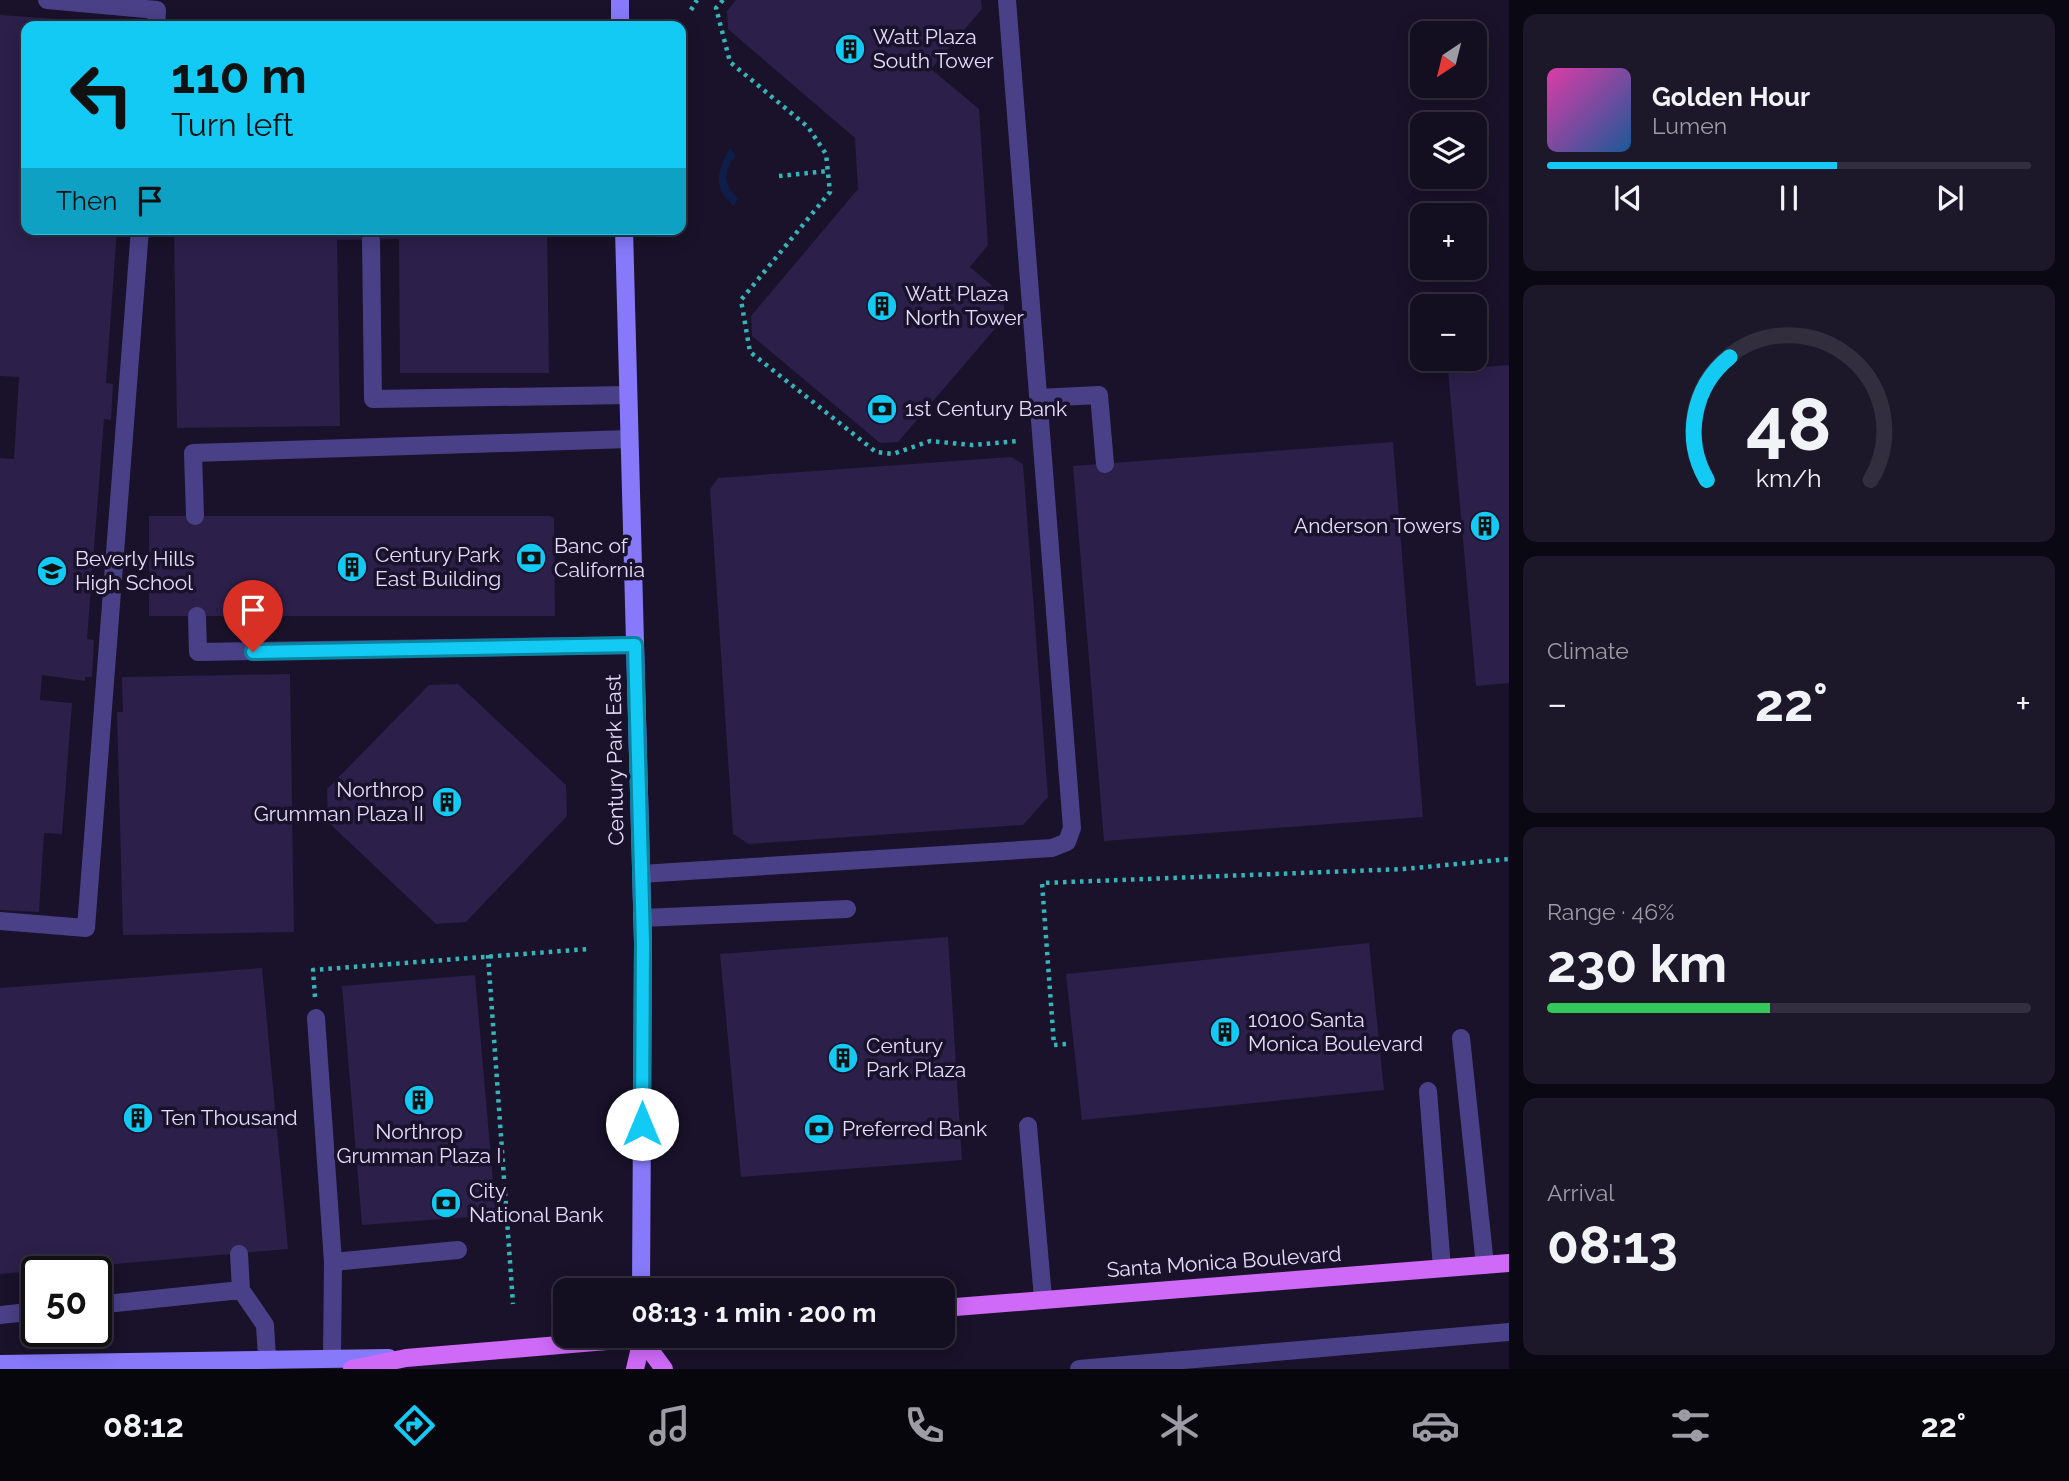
<!DOCTYPE html>
<html lang="en">
<head>
<meta charset="utf-8">
<style>
  :root { --surface:#130e20; --page:#1c1729; --text:#f1f3f6; --muted:#9d9ca5; --line:#322e3e; --accent:#13caf4 }
  body { margin:0; font-family:Raleway,sans-serif; background:var(--page); color:var(--text); height:100vh; display:flex; flex-direction:column; font-size:26px; white-space:nowrap }
  * { box-sizing:border-box; margin:0 }
  p { font-size:23px; color:var(--muted) }
  .icon { flex:none; width:38px; height:38px; fill:none; stroke:currentColor; stroke-width:2; stroke-linecap:round; stroke-linejoin:round }
  .map { position:relative; flex:1; overflow:hidden }
  .drawer { display:flex; flex-direction:column; gap:14px; padding:14px; background:#0a0812; width:560px }
  .drawer>* { flex:none }
  .top-card { position:absolute; left:21px; top:21px; width:665px; height:214px; border-radius:14px; box-shadow:0 4px 18px #0003,0 0 0 2px var(--line); background:#13caf4; color:#111; overflow:hidden }
  .needle { width:46px; rotate:215deg }
  .tools { position:absolute; left:1410px; top:21px; display:grid; gap:14px }
  .tools a { display:grid; place-items:center; width:77px; height:77px; border-radius:14px; background:var(--surface); box-shadow:0 4px 18px #0003,0 0 0 2px var(--line); font-size:35px }
  .speed { position:absolute; left:21px; top:1256px; display:flex; gap:14px; font-size:35px; font-weight:700; text-align:center }
  .speed>* { display:grid; place-content:center; width:91px; height:91px; border-radius:50%; background:var(--surface); box-shadow:0 4px 18px #0003,0 0 0 2px var(--line); line-height:1 }
  .speed .limit { border:4px solid #111; border-radius:10px; background:#fff; color:#111 }
  .pin { position:absolute; display:grid; place-items:center; width:60px; height:60px; color:#fff; margin:-72px -30px; border-radius:50% 50% 50% 0; rotate:-45deg; box-shadow:0 0 7px #0007 }
  .pin .icon { rotate:45deg }
  .me { position:absolute; width:77px; margin:-38px; rotate:0deg; stroke-linejoin:round; filter:drop-shadow(0 0 5px #0008) }
  .turn { display:flex; align-items:center; gap:24px; height:147px; padding:0 35px; font-size:32px }
  .turn .icon { width:91px; height:91px; stroke-width:2.5 }
  .turn b { display:block; font-size:49px; line-height:60px }
  .then { display:flex; align-items:center; height:66px; padding:0 35px; background:#0003; gap:14px; font-size:26px }
  .big { font-size:52px; font-weight:700; line-height:1.1 }
  .drawer .card { flex:1; display:flex; flex-direction:column; justify-content:center; gap:10px; min-width:0; padding:0 24px; border-radius:14px; background:var(--page) }
  .drawer .dial { align-items:center; gap:0 }
  .dial svg { height:182px; overflow:visible; fill:none; stroke:var(--line); stroke-width:7; stroke-linecap:round; text-anchor:middle }
  .dial text { fill:var(--text); stroke:none }
  .song { display:flex; align-items:center; gap:21px }
  .cover { width:84px; height:84px; border-radius:10px; background:linear-gradient(135deg,hsl(320 70% 55%),hsl(210 70% 35%)) }
  .played { height:7px; border-radius:4px; background:linear-gradient(90deg,var(--accent) 60%,var(--line) 60%) }
  .keys { display:flex; justify-content:space-around; direction:ltr }
  .heat { display:flex; justify-content:space-between; align-items:center; font-size:38px; direction:ltr }
  .charge { height:10px; border-radius:5px; background:linear-gradient(90deg,#34c759 46%,var(--line) 0) }
  .trip { position:absolute; left:553px; top:1278px; width:402px; height:70px; border-radius:14px; background:var(--surface); box-shadow:0 4px 18px #0003,0 0 0 2px var(--line); font-weight:700; line-height:70px; text-align:center }
  .tab-bar { display:flex; height:112px; justify-content:space-around; align-items:center; background:#08060d; color:var(--muted) }
  .tab-bar .icon { width:49px; height:49px }
  .tab-bar .on { color:var(--accent) }
  .tab-bar b { font-size:32px; color:var(--text) }
  main { display:flex; flex:1; min-height:0 }
  .map>svg:first-child { display:block }
  .water { fill:#0e1e48 }
  .building { fill:#2c1f4a }
  .lines { fill:none; stroke-linecap:round; stroke-linejoin:round }
  .path { stroke:#37b4b7; stroke-width:4.5; stroke-dasharray:3.5 5; stroke-linecap:butt }
  .service { stroke:#494087; stroke-width:18 }
  .secondary { stroke:#8779f9; stroke-width:18 }
  .primary { stroke:#cf6af8; stroke-width:18 }
  .route-casing { stroke:#0c839f; stroke-width:18 }
  .route { stroke:#13caf4; stroke-width:12 }
  .labels { text-anchor:middle; stroke-width:7; stroke-linejoin:round; paint-order:stroke }
  .poi-label { font-size:21px; fill:#e4ddfd; stroke:#19122a; text-anchor:start }
  .street-label { font-size:21px; fill:#e4ddfd; stroke:#19122a }
</style>
</head>
<body>
<main>
<div class="map">
<svg width="1509" height="1369" viewBox="0 0 1509 1369">
  <rect width="100%" height="100%" fill="#19122a"/>
  <path class="water" d="M730,148L736,156C722,170 724,185 738,199L734,206C712,188 717,171 730,148Z"/>
  <path class="building" d="M736,0H981L982,9L931,69L979,109L988,245L970,267L1003,295L1005,317L898,442L880,443L752,336L751,316L858,189L855,138L728,29L727,11Z
    M0,15L128,24L26,26V229H117L106,383L113,384L111,420L104,419L87,639L94,640L92,677H85V681L42,675L40,700L72,703L62,834L44,833L39,912L0,910V458L14,459L19,377L0,376Z
    M334,23V26H265V24Z
    M174,229H547L549,373H400L399,239L337,240L340,426L177,428Z
    M1509,365V683L1476,686L1448,370Z
    M1393,442L1423,817L1104,841L1073,466Z
    M1011,457L1023,464L1048,797L1023,825L749,844L733,834L710,489L718,478Z
    M149,516H550L554,518L555,616H149Z
    M290,674L294,932L123,935L117,712H123L122,677Z
    M458,684L566,785L567,816L466,922L436,924L328,822L327,789L429,685Z
    M948,937L962,1160L741,1177L720,954Z
    M1369,943L1384,1090L1082,1120L1066,974Z
    M262,968L288,1249L0,1274V988Z
    M475,975L496,1215L362,1225L342,986Z"/>
  <g class="lines">
    <path class="path" d="M723,0L716,8L730,62L808,127L826,154L830,192L741,300L750,352L876,452L893,454L930,441L972,445L1018,441
      M691,10L697,0
      M779,176L828,171
      M488,955L513,1304
      M315,997L313,970L588,949
      M1066,1044L1054,1045L1042,883L1404,869L1509,859"/>
    <path class="service" d="M47,0L157,10L156,26
      M371,240L373,399L628,395
      M1038,398L1099,395L1105,464
      M195,516L193,453L629,439
      M197,616L198,652L635,645
      M641,874L1052,848L1067,842L1072,828L1007,0
      M642,918L847,909
      M0,921L86,928L140,229
      M316,1018L333,1262L332,1356
      M1461,1038L1485,1265
      M1428,1091L1442,1268
      M1028,1126L1043,1298
      M333,1262L458,1250
      M241,1290L265,1325L267,1357
      M96,1305L241,1290L239,1254
      M0,1315L37,1311
      M1079,1369L1509,1332"/>
    <path class="secondary" d="M620,0V26
      M624,229L643,942L641,1290
      M0,1364L389,1358"/>
    <path class="primary" d="M943,1308L1509,1263
      M642,1339L664,1369
      M352,1369L406,1358L677,1335
      M635,1369L642,1339"/>
  </g>
  <g class="lines">
    <g class="route-casing">
      <path id="route" d="M253,652L635,645L643,942L642,1124"/>
    </g>
    <use href="#route" class="route"/>
  </g>
  <defs>
    <g id="building-disc" transform="scale(1.575)"><circle r="9.5" fill="#13caf4" stroke="#19122a"/><path d="M-4-6H4V6H1V3H-1V6H-4ZM-2.5-4.3h1.7v1.8h-1.7ZM.8-4.3h1.7v1.8H.8ZM-2.5-1h1.7V.8h-1.7ZM.8-1h1.7V.8H.8Z" fill="#111"/></g>
    <g id="bank-disc" transform="scale(1.575)"><circle r="9.5" fill="#13caf4" stroke="#19122a"/><path d="M-6-4H6V4H-6ZM0-2.3a2.3 2.3 0 1 0 0 4.6a2.3 2.3 0 1 0 0-4.6Z" fill="#111"/></g>
    <g id="school-disc" transform="scale(1.575)"><circle r="9.5" fill="#13caf4" stroke="#19122a"/><path d="M0-5L7-2L0 1L-7-2ZM-4 1L0 2.5L4 1V4Q0 6-4 4Z" fill="#111"/></g>
  </defs>
  <g fill-rule="evenodd">
    <use href="#building-disc" x="850" y="49"/>
    <use href="#building-disc" x="882" y="306"/>
    <use href="#bank-disc" x="882" y="409"/>
    <use href="#building-disc" x="1485" y="526"/>
    <use href="#bank-disc" x="531" y="558"/>
    <use href="#building-disc" x="352" y="567"/>
    <use href="#school-disc" x="52" y="571"/>
    <use href="#building-disc" x="447" y="802"/>
    <use href="#building-disc" x="1225" y="1032"/>
    <use href="#building-disc" x="843" y="1058"/>
    <use href="#building-disc" x="419" y="1100"/>
    <use href="#building-disc" x="138" y="1118"/>
    <use href="#bank-disc" x="819" y="1129"/>
    <use href="#bank-disc" x="446" y="1203"/>
  </g>
  <g class="labels">
    <g class="poi-label">
      <text x="873" y="44">Watt Plaza<tspan x="873" dy="24">South Tower</tspan></text>
      <text x="905" y="301">Watt Plaza<tspan x="905" dy="24">North Tower</tspan></text>
      <text x="905" y="416">1st Century Bank</text>
      <text x="1462" y="533" text-anchor="end">Anderson Towers</text>
      <text x="554" y="553">Banc of<tspan x="554" dy="24">California</tspan></text>
      <text x="375" y="562">Century Park<tspan x="375" dy="24">East Building</tspan></text>
      <text x="75" y="566">Beverly Hills<tspan x="75" dy="24">High School</tspan></text>
      <text x="424" y="797" text-anchor="end">Northrop<tspan x="424" dy="24">Grumman Plaza II</tspan></text>
      <text x="1248" y="1027">10100 Santa<tspan x="1248" dy="24">Monica Boulevard</tspan></text>
      <text x="866" y="1053">Century<tspan x="866" dy="24">Park Plaza</tspan></text>
      <text x="161" y="1125">Ten Thousand</text>
      <text x="842" y="1136">Preferred Bank</text>
      <text x="419" y="1139" text-anchor="middle">Northrop<tspan x="419" dy="24">Grumman Plaza I</tspan></text>
      <text x="469" y="1198">City<tspan x="469" dy="24">National Bank</tspan></text>
    </g>
    <g class="street-label">
      <text transform="translate(615 760) rotate(-91)" y="7">Century Park East</text>
      <text transform="translate(1224 1262) rotate(-4)" y="7">Santa Monica Boulevard</text>
    </g>
  </g>
</svg>
<div class="tools">
<a><svg class="needle" viewBox="-14 -14 28 28"><path d="M0-13l5 13h-10z" fill="#e53935"/><path d="M0 13l5-13h-10z" fill="#9d9ca5"/></svg></a>
<a><svg class="icon" aria-label="layers" viewBox="0 0 24 24"><path d="M12 4l9 5-9 5-9-5zM3 14l9 5 9-5"/></svg></a>
<a>+</a>
<a>−</a>
</div>
<div class="speed"><div class="limit">50</div></div>
<div class="pin" style="left:253px;top:652px;background:#d93025"><svg class="icon" aria-label="arrive" viewBox="0 0 24 24"><path d="M6 21V4h12l-3 4 3 4H6"/></svg></div>
<svg class="me" style="left:642px;top:1124px" viewBox="-20 -20 40 40"><circle r="19" fill="#fff"/><path d="M0-13L10 11 0 6-10 11z" fill="#13caf4"/></svg>
<div class="trip">08:13 · 1 min · 200 m</div>
<div class="top-card">
<div class="turn"><svg class="icon" aria-label="left" viewBox="0 0 24 24"><path d="M17 20v-9H6M10 6l-5 5 5 5"/></svg><div><b>110 m</b>Turn left</div></div>
<div class="then">Then<svg class="icon" aria-label="arrive" viewBox="0 0 24 24"><path d="M6 21V4h12l-3 4 3 4H6"/></svg></div>
</div>
</div>
<section class="drawer">
<div class="card">
<div class="song"><i class="cover"></i><div><b>Golden Hour</b><p>Lumen</p></div></div>
<div class="played"></div>
<div class="keys"><svg class="icon" aria-label="previous" viewBox="0 0 24 24"><path d="M18 5L8 12l10 7zM5 5v14"/></svg><svg class="icon" aria-label="pause" viewBox="0 0 24 24"><path d="M8 5v14M16 5v14"/></svg><svg class="icon" aria-label="next" viewBox="0 0 24 24"><path d="M6 5l10 7-10 7zM19 5v14"/></svg></div>
</div>
<div class="card dial"><svg viewBox="0 0 100 80">
<path d="M14 69A42 42 0 1 1 86 69"/>
<path d="M14 69A42 42 0 0 1 24 15" stroke="#13caf4"/>
<text x="50" y="56" font-size="32" font-weight="700">48</text>
<text x="50" y="72" font-size="11">km/h</text>
</svg></div>
<div class="card"><p>Climate</p>
<div class="heat"><a>−</a><b class="big">22°</b><a>+</a></div>
</div>
<div class="card"><p>Range · 46%</p><b class="big">230 km</b><div class="charge"></div></div>
<div class="card"><p>Arrival</p><b class="big">08:13</b></div>
</section>
</main>
<nav class="tab-bar">
<b>08:12</b>
<svg class="icon on" aria-label="directions" viewBox="0 0 24 24"><path d="M12 3l9 9-9 9-9-9zM9 14v-3h6M13 9l2 2-2 2"/></svg>
<svg class="icon" aria-label="music" viewBox="0 0 24 24"><path d="M9 18V5l10-2v13"/><circle cx="6" cy="18" r="3"/><circle cx="16" cy="16" r="3"/></svg>
<svg class="icon" aria-label="phone" viewBox="0 0 24 24"><path d="M5 4h4l2 5-3 2q2 4 5 5l2-3 5 2v4C11 20 4 13 5 4z"/></svg>
<svg class="icon" aria-label="climate" viewBox="0 0 24 24"><path d="M12 3v18M4 7l16 10M4 17L20 7"/></svg>
<svg class="icon" aria-label="car" viewBox="0 0 24 24"><path d="M5 17H2v-5l4-1 3-4h7l3 4 3 1v5h-3M9 17h6M6 11h13"/><circle cx="7" cy="17" r="2"/><circle cx="17" cy="17" r="2"/></svg>
<svg class="icon" aria-label="filters" viewBox="0 0 24 24"><path d="M4 7h16M4 17h16"/><circle cx="9" cy="7" r="2"/><circle cx="15" cy="17" r="2"/></svg>
<b>22°</b>
</nav>
</body>
</html>
